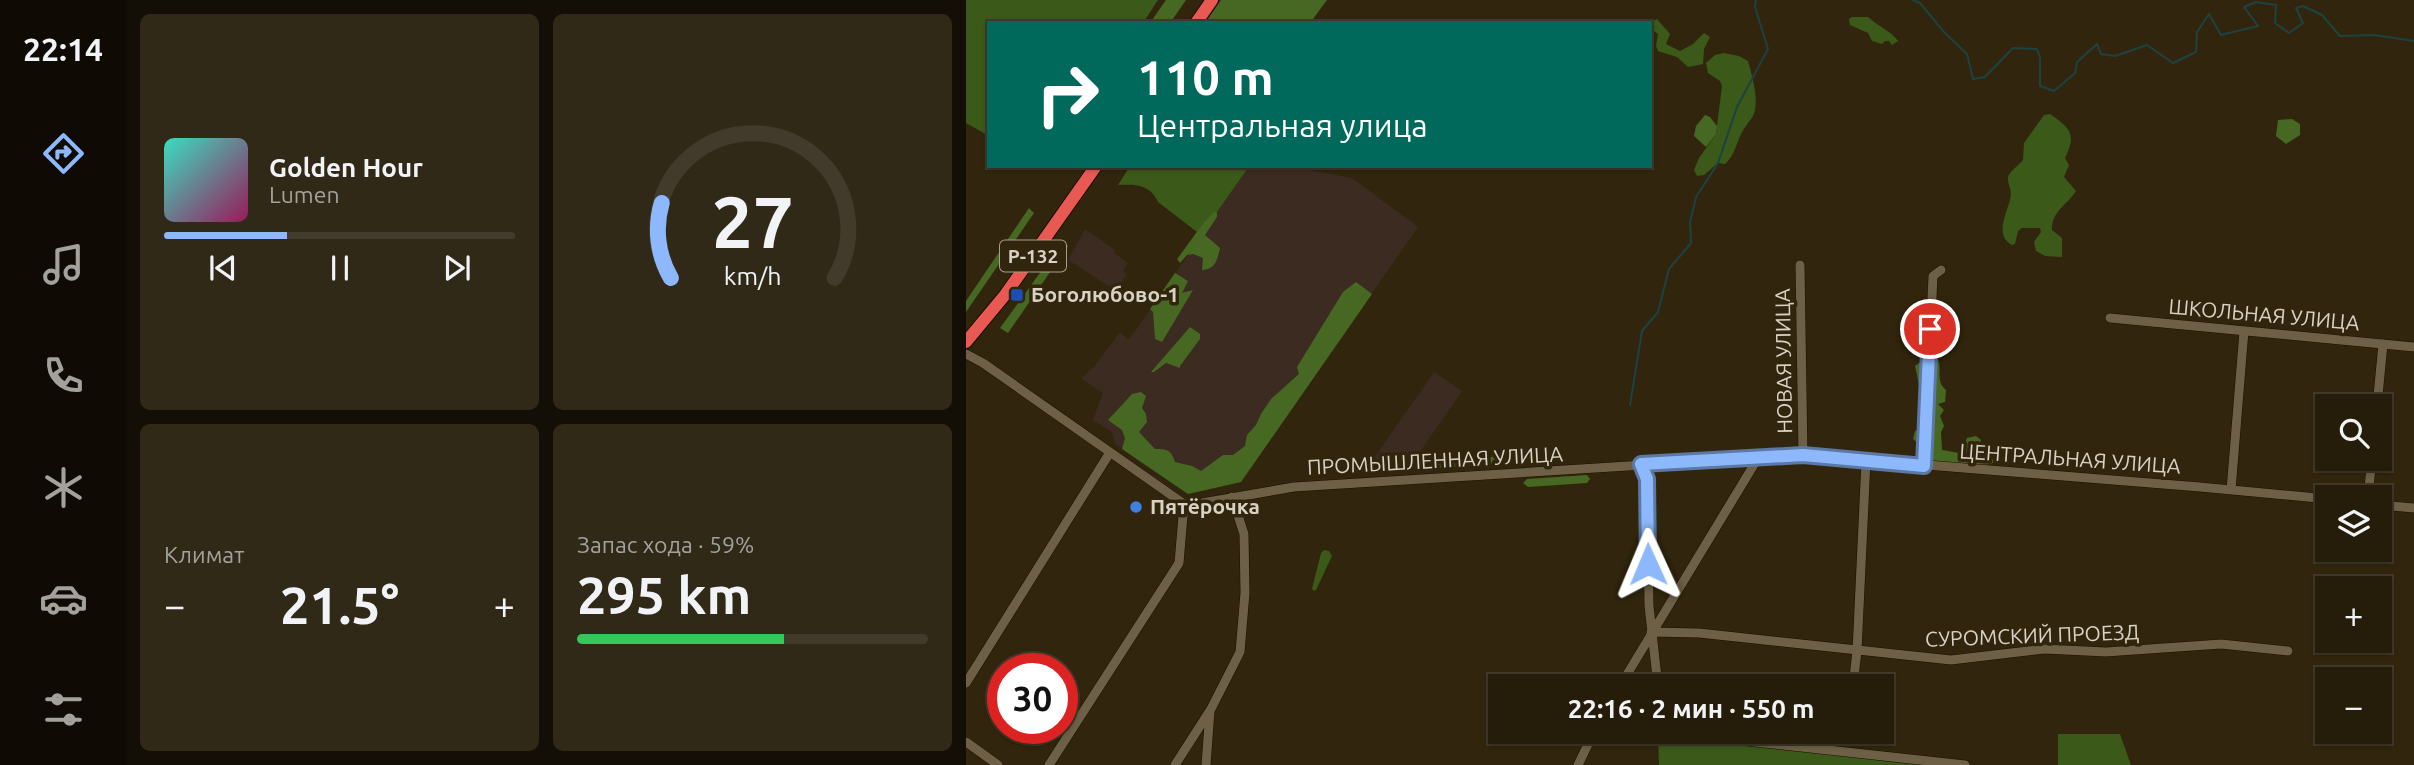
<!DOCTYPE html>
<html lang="ru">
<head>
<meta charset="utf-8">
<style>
  :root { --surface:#251c0a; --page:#312918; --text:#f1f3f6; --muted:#a3a19c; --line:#423a2b; --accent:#8db9fc }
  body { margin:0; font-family:Ubuntu,sans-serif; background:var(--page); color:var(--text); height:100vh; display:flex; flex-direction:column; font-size:26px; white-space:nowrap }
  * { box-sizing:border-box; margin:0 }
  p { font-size:23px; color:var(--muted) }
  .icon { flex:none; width:38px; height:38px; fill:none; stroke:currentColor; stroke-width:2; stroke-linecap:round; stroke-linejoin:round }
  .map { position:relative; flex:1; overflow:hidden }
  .sheet { display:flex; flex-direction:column; gap:14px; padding:14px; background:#140f06; width:840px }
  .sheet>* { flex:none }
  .guide { position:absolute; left:21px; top:21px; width:665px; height:147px; border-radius:0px; box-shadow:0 2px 5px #0004,0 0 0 2px var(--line); background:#00695c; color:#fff; overflow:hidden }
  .tools { position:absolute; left:1349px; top:394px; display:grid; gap:14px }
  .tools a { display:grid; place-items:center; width:77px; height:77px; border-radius:0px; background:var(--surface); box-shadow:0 2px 5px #0004,0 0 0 2px var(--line); font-size:35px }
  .speed { position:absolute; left:21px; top:653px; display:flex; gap:14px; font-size:35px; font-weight:700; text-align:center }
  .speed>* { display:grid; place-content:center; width:91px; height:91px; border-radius:50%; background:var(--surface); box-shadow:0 2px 5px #0004,0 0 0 2px var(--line); line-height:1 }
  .speed .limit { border:10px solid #d22; background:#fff; color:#111 }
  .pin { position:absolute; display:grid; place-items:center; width:60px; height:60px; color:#fff; margin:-30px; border:4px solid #fff; border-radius:50%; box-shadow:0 2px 7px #0007 }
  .me { position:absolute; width:77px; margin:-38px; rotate:359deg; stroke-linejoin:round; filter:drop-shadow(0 0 5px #0008) }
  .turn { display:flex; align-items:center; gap:24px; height:147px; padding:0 35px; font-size:32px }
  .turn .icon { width:91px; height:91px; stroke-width:2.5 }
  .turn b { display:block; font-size:49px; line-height:60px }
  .big { font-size:52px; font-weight:700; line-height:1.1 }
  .sheet .widget { flex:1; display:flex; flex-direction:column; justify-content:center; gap:10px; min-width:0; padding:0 24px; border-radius:10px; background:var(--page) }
  .sheet .dial { align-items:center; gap:0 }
  .dial svg { height:182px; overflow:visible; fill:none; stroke:var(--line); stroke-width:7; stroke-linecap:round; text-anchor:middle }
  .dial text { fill:var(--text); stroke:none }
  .song { display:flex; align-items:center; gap:21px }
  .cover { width:84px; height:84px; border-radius:10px; background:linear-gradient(135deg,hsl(170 70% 55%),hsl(330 70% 35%)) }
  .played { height:7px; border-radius:4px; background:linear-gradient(90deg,var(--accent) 35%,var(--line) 35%) }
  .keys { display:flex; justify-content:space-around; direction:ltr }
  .heat { display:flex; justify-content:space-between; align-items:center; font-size:38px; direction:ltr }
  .charge { height:10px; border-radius:5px; background:linear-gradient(90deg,#34c759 59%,var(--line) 0) }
  .sheet .tiles { flex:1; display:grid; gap:14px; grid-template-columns:repeat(2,1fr) }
  .trip { position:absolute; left:522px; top:674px; width:406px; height:70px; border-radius:0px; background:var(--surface); box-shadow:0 2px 5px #0004,0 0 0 2px var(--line); font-weight:700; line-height:70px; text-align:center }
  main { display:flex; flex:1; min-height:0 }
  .menu { display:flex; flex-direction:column; width:126px; justify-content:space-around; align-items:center; background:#0f0b04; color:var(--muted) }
  .menu .icon { width:49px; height:49px }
  .menu .selected { color:var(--accent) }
  .menu b { font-size:32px; color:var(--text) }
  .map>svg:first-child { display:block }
  .industrial { fill:#3b2b21 }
  .green { fill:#3b5919 }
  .forest { fill:#476822 }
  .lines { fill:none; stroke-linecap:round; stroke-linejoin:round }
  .stream { stroke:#1d4242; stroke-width:2 }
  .minor-casing { stroke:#190e00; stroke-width:10 }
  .highway-casing { stroke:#190e00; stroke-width:14 }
  .minor { stroke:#6d6047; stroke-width:9 }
  .highway { stroke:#e95954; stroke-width:12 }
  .route-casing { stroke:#5c78a4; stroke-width:18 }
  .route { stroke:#8db9fc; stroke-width:12 }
  .transit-dot { fill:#1a4fb4; stroke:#31260d; stroke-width:2.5 }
  .shop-dot { fill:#3f7fe0; stroke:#31260d; stroke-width:2.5 }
  .labels { text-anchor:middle; stroke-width:7; stroke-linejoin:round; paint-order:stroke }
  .shield { fill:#31260d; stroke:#a79e8d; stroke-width:2 }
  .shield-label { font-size:19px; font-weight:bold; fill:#d9d2c4 }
  .poi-label { font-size:21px; font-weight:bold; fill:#d9d2c4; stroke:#31260d; text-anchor:start }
  .street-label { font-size:21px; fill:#d9d2c4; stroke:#31260d }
</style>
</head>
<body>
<main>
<nav class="menu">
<b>22:14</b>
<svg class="icon selected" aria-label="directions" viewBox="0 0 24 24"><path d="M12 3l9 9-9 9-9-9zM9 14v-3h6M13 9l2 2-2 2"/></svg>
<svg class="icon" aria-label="music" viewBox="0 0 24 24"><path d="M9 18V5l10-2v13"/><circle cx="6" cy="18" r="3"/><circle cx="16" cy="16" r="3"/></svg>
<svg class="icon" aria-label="phone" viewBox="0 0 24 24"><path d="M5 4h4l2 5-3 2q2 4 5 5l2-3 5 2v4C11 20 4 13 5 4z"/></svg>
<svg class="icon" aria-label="climate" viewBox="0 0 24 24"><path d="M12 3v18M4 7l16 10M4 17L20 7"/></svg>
<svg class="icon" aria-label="car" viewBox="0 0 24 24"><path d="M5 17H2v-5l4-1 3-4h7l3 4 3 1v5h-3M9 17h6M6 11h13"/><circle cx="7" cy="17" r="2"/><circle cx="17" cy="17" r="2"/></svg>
<svg class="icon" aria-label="filters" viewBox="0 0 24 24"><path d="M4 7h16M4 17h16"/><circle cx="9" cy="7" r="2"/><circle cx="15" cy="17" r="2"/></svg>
</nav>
<section class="sheet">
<div class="tiles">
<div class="widget">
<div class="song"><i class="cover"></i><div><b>Golden Hour</b><p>Lumen</p></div></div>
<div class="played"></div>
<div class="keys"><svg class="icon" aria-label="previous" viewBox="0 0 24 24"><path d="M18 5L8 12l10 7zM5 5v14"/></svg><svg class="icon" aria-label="pause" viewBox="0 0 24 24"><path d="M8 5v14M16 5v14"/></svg><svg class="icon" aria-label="next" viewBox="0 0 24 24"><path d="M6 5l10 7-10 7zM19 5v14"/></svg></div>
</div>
<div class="widget dial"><svg viewBox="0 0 100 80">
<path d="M14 69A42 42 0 1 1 86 69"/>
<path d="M14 69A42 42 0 0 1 10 36" stroke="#8db9fc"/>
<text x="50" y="56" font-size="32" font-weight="700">27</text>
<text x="50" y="72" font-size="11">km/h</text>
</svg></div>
<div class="widget"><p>Климат</p>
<div class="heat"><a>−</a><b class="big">21.5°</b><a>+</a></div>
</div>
<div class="widget"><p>Запас хода · 59%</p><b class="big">295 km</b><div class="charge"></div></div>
</div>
</section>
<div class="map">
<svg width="1448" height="765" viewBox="0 0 1448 765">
  <rect width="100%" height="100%" fill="#31260d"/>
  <path class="industrial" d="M306,166H323L386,178L452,227L275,482L222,494L149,444L146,432L127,420L137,393L115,378L128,367L154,332L163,340L282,168Z
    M119,229L149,250L148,253L162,263L157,271L161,274L147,294L142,291L144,287L102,260Z
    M468,372L496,391L449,459L413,467L407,466L404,464Z"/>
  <path class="green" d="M0,0H192L177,23H23V136L0,123Z
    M886,17H902C912,26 925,31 932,41L926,45L923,41H919L916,44L906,41L902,33L884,25L883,19Z
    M691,19L704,34L700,44L714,51L727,44L738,33L744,37L738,49L737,64L722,67L711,57L692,51L690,46L692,34L684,28V23Z
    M758,53L773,56L782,61C786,76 794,101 787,116C783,122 778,128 775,134C770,145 768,156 759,164L752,163L738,175L731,176L728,170L733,158L750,134L756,86L754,81L742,73L740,63L749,55Z
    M1084,114C1104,128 1111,134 1099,158L1103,165L1098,177L1110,191C1101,205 1085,212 1086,230L1096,238V257L1079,256L1070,251L1068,242L1075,232L1074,228H1056L1052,231L1049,244L1046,245C1026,234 1044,209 1045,194C1045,188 1041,182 1042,177C1044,171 1053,165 1057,160L1058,143L1078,115Z
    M164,166H281L282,168L235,235L192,202C184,184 169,184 152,185Z
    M358,550L363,551L366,556L350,590L348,591L346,589L355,553Z
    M1092,734H1154L1165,765H1092Z
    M692,735L967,765H693Z"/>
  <path class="forest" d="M200,0H220L204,23H184Z
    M255,0H361L344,23H239Z
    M739,115L744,117L751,126L750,134L740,147L728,136L730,126Z
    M1326,119L1334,124V135L1320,144L1310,136L1312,120Z
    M63,208L68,213L0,312V301Z
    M248,212L251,213V217L239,235L254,248C251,260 250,269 236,270L237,258L227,254L221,255L214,263L211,259C223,244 234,225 248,212Z
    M97,241L102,246L42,333L34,328Z
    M209,273L222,281L216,293L227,290L196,342L189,339L187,312L184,309Z
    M390,282L406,294L275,482L222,494L156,449L159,438L156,430L142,420L166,394L175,392L180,396L176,408L180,414L181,422L173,432L189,449C202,449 205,450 209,462L226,466L235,471L257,455H267L279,446L281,435L290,425L295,414L305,399L333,374L331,367L377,292Z
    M967,302L976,306L979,311L986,309L987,314L986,317L975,319L977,325L971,329C974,338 978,349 971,357C977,370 969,381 980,390L979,402L972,404L978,410L974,416L978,426L975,432L976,450L993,453L999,457L1001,455L998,445L1001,438L1010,436L1015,440L1014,454L1020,459H1028L1031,461C1019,469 974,466 962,458L965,447L963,422Z
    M224,327L234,334V339L214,366V368L200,363L188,372H185Z
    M959,352L955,451L953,444L947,439L949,431L955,429L954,412L957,403L949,366L957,360V354Z
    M549,455L555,461L472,468L470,464L474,461Z
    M621,475L624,479L621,483L562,487L557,483L561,479Z"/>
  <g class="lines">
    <path class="stream" d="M947,0L954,3L978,32L1001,54L1007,79L1019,77L1047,48L1071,49L1074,58V86L1088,91L1109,73L1111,62L1131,44L1135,54L1149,56L1181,45L1207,63L1230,52L1231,32L1243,14L1255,35L1292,26L1278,7L1290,2L1310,5L1309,23L1323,33L1337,23L1330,8L1337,6L1356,15L1374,36L1408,35L1448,41
      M664,405L676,331L692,312L703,269L725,243L724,222L730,197L752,163L771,107L802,49L789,7L790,0"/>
    <g class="minor-casing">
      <path id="minor" d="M834,265L837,455
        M1144,318L1448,347
        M0,354L17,363L218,504L236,503L328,487L837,455L1234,487L1362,499
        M1411,406L1417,344
        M675,464L681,479L683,606L692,686
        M958,466L967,276L975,270
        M1265,490L1278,331
        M1402,497L1406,458
        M1414,505L1448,508
        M685,632L733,633L985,660L1078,649L1140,652L1255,644L1322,651
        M0,683L143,454
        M654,686L792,458
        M887,686L891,651L900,461
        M697,732L999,765
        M0,742L32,765
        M83,765L213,563L218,504
        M209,765L245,709L274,652L279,593L278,534L266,497
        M240,765L244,711
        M612,765L628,732"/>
    </g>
    <g class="highway-casing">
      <path id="highway" d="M230,23L246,0
        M0,342L39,295L130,166"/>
    </g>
    <use href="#minor" class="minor"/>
    <use href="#highway" class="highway"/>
  </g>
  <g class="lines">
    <g class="route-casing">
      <path id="route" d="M682,564L681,479L675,464L837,455L958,466L964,329"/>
    </g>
    <use href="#route" class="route"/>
  </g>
  <rect class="transit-dot" x="44" y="288" width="14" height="14" rx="3.5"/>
  <circle class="shop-dot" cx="170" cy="507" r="7"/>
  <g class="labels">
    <rect class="shield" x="34" y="240.5" width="66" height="31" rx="5"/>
    <g class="shield-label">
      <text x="67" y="263">Р-132</text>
    </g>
    <g class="poi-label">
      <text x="65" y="302">Боголюбово-1</text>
      <text x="184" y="514">Пятёрочка</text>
    </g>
    <g class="street-label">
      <text transform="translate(1298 315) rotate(5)" y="7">ШКОЛЬНАЯ УЛИЦА</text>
      <text transform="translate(818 361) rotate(-91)" y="7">НОВАЯ УЛИЦА</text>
      <text transform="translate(1104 459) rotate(4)" y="7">ЦЕНТРАЛЬНАЯ УЛИЦА</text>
      <text transform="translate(469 461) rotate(-3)" y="7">ПРОМЫШЛЕННАЯ УЛИЦА</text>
      <text transform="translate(1066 636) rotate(-2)" y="7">СУРОМСКИЙ ПРОЕЗД</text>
    </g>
  </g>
</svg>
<div class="tools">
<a><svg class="icon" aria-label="search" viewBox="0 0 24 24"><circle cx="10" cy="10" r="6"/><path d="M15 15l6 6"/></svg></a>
<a><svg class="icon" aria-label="layers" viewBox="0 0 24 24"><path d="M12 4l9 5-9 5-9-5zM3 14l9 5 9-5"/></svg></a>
<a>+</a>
<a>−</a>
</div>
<div class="speed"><div class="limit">30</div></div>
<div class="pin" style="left:964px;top:329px;background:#d93025"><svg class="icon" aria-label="arrive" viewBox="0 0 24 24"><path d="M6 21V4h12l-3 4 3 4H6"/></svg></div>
<svg class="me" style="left:682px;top:564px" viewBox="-20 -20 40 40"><path d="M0-17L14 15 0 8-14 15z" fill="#8db9fc" stroke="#fff" stroke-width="4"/></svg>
<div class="trip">22:16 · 2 мин · 550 m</div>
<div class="guide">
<div class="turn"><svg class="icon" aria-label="right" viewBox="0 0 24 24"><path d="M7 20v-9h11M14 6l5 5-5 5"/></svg><div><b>110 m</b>Центральная улица</div></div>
</div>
</div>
</main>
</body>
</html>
